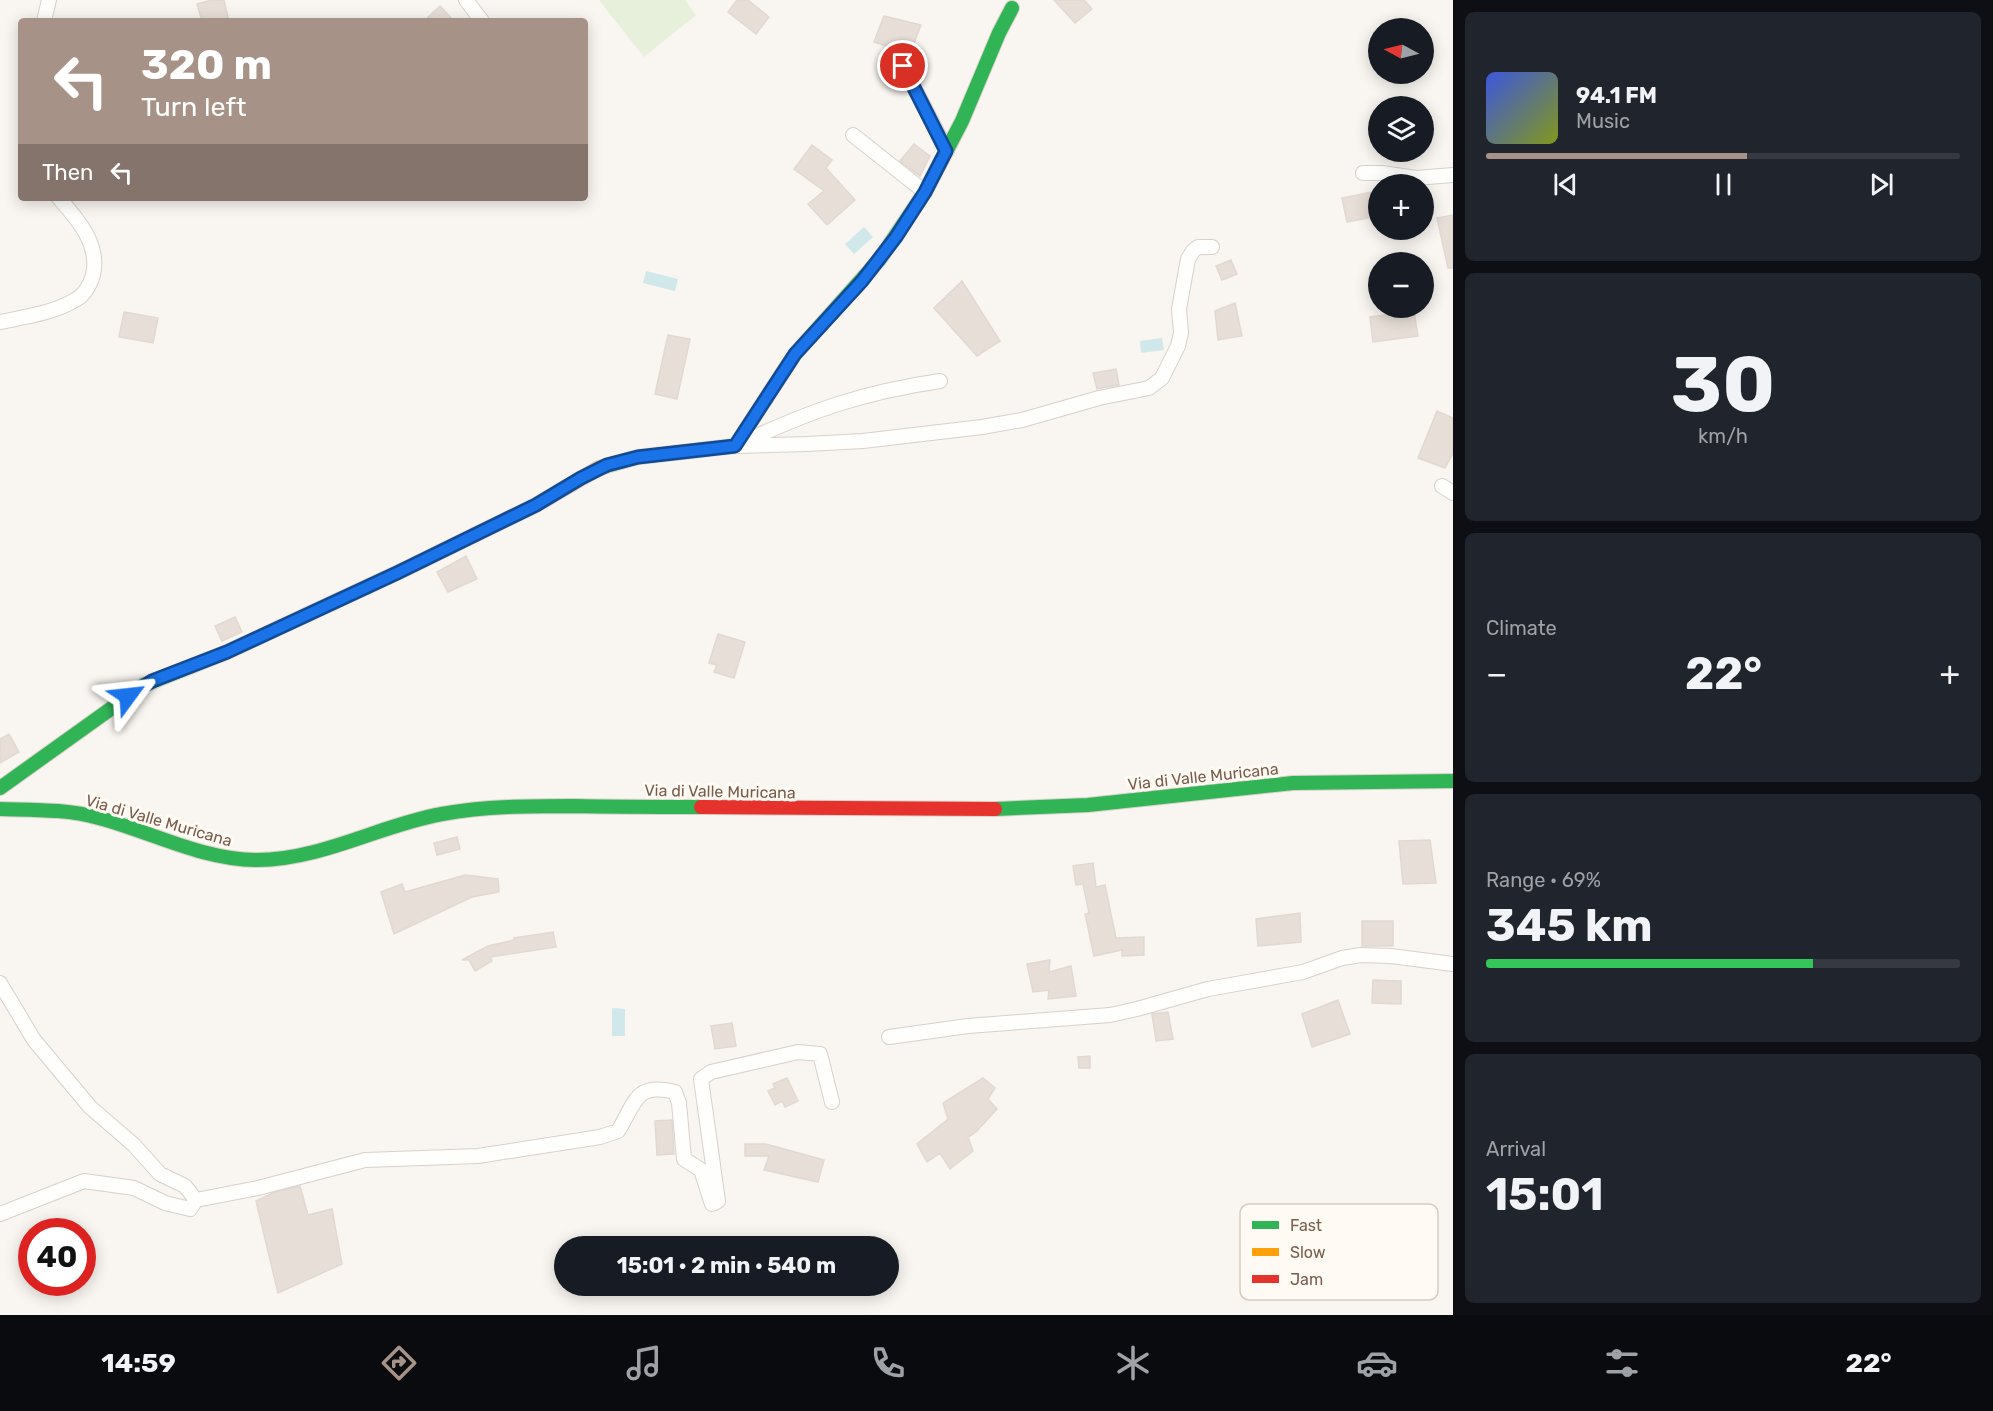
<!DOCTYPE html>
<html lang="en">
<head>
<meta charset="utf-8">
<style>
  :root { --surface:#171b24; --page:#20242c; --text:#f1f3f6; --muted:#9ea1a6; --line:#363941; --accent:#a69286 }
  body { margin:0; font-family:Rubik,sans-serif; background:var(--page); color:var(--text); height:100vh; display:flex; flex-direction:column; font-size:22px; white-space:nowrap }
  * { box-sizing:border-box; margin:0 }
  p { font-size:20px; color:var(--muted) }
  .icon { flex:none; width:33px; height:33px; fill:none; stroke:currentColor; stroke-width:2; stroke-linecap:round; stroke-linejoin:round }
  .map { position:relative; flex:1; overflow:hidden }
  .drawer { display:flex; flex-direction:column; gap:12px; padding:12px; background:#0d0f14; width:540px }
  .drawer>* { flex:none }
  .banner { position:absolute; left:18px; top:18px; width:570px; height:183px; border-radius:6px; box-shadow:0 3px 15px #0003; background:#a69286; color:#fff; overflow:hidden }
  .needle { width:39px; rotate:277deg }
  .controls { position:absolute; left:1368px; top:18px; display:grid; gap:12px }
  .controls a { display:grid; place-items:center; width:66px; height:66px; border-radius:50%; background:var(--surface); box-shadow:0 3px 15px #0003; font-size:30px }
  .speed { position:absolute; left:18px; top:1218px; display:flex; gap:12px; font-size:30px; font-weight:700; text-align:center }
  .speed>* { display:grid; place-content:center; width:78px; height:78px; border-radius:50%; background:var(--surface); box-shadow:0 3px 15px #0003; line-height:1 }
  .speed .limit { border:9px solid #d22; background:#fff; color:#111 }
  .pin { position:absolute; display:grid; place-items:center; width:51px; height:51px; color:#fff; margin:-26px; border:3px solid #fff; border-radius:50%; box-shadow:0 2px 6px #0007 }
  .me { position:absolute; width:66px; margin:-33px; rotate:60deg; stroke-linejoin:round; filter:drop-shadow(0 0 4px #0008) }
  .turn { display:flex; align-items:center; gap:21px; height:126px; padding:0 24px; font-size:27px }
  .turn .icon { width:78px; height:78px; stroke-width:2.5 }
  .turn b { display:block; font-size:42px; line-height:51px }
  .then { display:flex; align-items:center; height:57px; padding:0 24px; background:#0003; gap:12px; font-size:22px }
  .big { font-size:45px; font-weight:700; line-height:1.1 }
  .drawer .widget { flex:1; display:flex; flex-direction:column; justify-content:center; gap:9px; min-width:0; padding:0 21px; border-radius:9px; background:var(--page) }
  .drawer .dial { align-items:center; gap:0 }
  .dial b { font-size:78px; line-height:1 }
  .song { display:flex; align-items:center; gap:18px }
  .cover { width:72px; height:72px; border-radius:9px; background:linear-gradient(135deg,hsl(230 70% 55%),hsl(70 70% 35%)) }
  .played { height:6px; border-radius:3px; background:linear-gradient(90deg,var(--accent) 55%,var(--line) 55%) }
  .keys { display:flex; justify-content:space-around; direction:ltr }
  .heat { display:flex; justify-content:space-between; align-items:center; font-size:33px; direction:ltr }
  .charge { height:9px; border-radius:4px; background:linear-gradient(90deg,#34c759 69%,var(--line) 0) }
  .trip { position:absolute; left:554px; top:1236px; width:345px; height:60px; border-radius:30px; background:var(--surface); box-shadow:0 3px 15px #0003; font-weight:700; line-height:60px; text-align:center }
  .dock { display:flex; height:96px; justify-content:space-around; align-items:center; background:#090b0e; color:var(--muted) }
  .dock .icon { width:42px; height:42px }
  .dock .active { color:var(--accent) }
  .dock b { font-size:27px; color:var(--text) }
  main { display:flex; flex:1; min-height:0 }
  .map>svg:first-child { display:block }
  .green { fill:#e7f0db }
  .water { fill:#d0e8ea }
  .building { fill:#e6ded7; stroke:#e2d8d2; stroke-width:1.5 }
  .lines { fill:none; stroke-linecap:round; stroke-linejoin:round }
  .street-casing { stroke:#d7d1cb; stroke-width:16 }
  .fast-casing { stroke:#d9d2cb; stroke-width:16 }
  .slow-casing { stroke:#d9d2cb; stroke-width:16 }
  .jam-casing { stroke:#d9d2cb; stroke-width:16 }
  .street { stroke:#fefefd; stroke-width:14 }
  .fast { stroke:#30b455; stroke-width:14 }
  .slow { stroke:#ff9f0a; stroke-width:14 }
  .jam { stroke:#e5322d; stroke-width:14 }
  .route-casing { stroke:#114b97; stroke-width:15 }
  .route { stroke:#1a73e8; stroke-width:10 }
  .labels { text-anchor:middle; stroke-width:6; stroke-linejoin:round; paint-order:stroke }
  .street-label { font-size:16px; fill:#7a5c4d; stroke:#fffaf3 }
  .key { fill:#fffaf3; stroke:#d7cbc1; stroke-width:1.5 }
  .key-label { font-size:16px; fill:#7a5c4d }
</style>
</head>
<body>
<main>
<div class="map">
<svg width="1453" height="1315" viewBox="0 0 1453 1315">
  <rect width="100%" height="100%" fill="#f9f5f0"/>
  <path class="green" d="M599,0H685L696,15L644,57Z"/>
  <path class="water" d="M864,227L873,237L854,254L845,244Z
    M646,271L678,279L675,291L643,283Z
    M1162,338L1164,350L1141,353L1140,341Z
    M612,1008L625,1009V1036H612Z"/>
  <path class="building" d="M212,0H224L229,21H202L197,4Z
    M737,0H748L769,17L756,34L728,12Z
    M1054,0H1084L1092,9L1075,23Z
    M440,6L454,21H424Z
    M884,16L921,25L910,54L874,42Z
    M914,144L930,156L920,176L900,161Z
    M812,145L832,160L826,168L855,200L827,225L808,204L824,191L794,169Z
    M1378,191V216L1347,222L1342,198Z
    M1453,215V268H1448L1437,218Z
    M1231,260L1237,274L1222,280L1216,266Z
    M962,281L1000,341L977,356L934,308Z
    M1235,303L1242,336L1218,340L1215,311Z
    M1414,311L1418,336L1373,342L1370,317Z
    M124,312L158,318L153,343L119,337Z
    M668,335L690,339L677,399L655,394Z
    M1116,369L1119,385L1097,389L1093,373Z
    M1437,411L1453,418V453L1445,468L1418,458Z
    M466,556L477,579L448,592L437,572Z
    M235,617L242,632L222,641L215,626Z
    M718,634L745,642L734,678L714,672L717,665L709,663Z
    M9,734L19,752L0,763V739Z
    M457,837L460,849L437,855L434,843Z
    M1430,840L1436,883L1403,884L1399,841Z
    M1093,863L1096,887L1105,885L1116,938L1144,937V955L1122,956V950L1094,956L1085,914L1089,913L1083,884L1076,885L1073,866Z
    M465,875L498,879L499,892L472,897L394,934L381,892L402,884L405,892Z
    M1300,913L1301,942L1258,946L1256,919Z
    M1362,921H1393V946H1362Z
    M553,932L556,947L490,957L492,961L475,971L469,960H462L488,946L514,940V938Z
    M1050,960L1049,972L1071,966L1076,996L1048,999L1049,990L1033,992L1027,964Z
    M1373,980L1401,981V1004L1372,1003Z
    M1338,1000L1350,1034L1312,1047L1302,1014Z
    M1168,1012L1173,1039L1156,1041L1152,1014Z
    M732,1023L736,1046L715,1049L711,1026Z
    M1090,1056V1068H1079L1078,1057Z
    M787,1078L798,1101L785,1107L782,1101L775,1105L768,1091L775,1088L773,1084Z
    M983,1078L995,1088L988,1099L997,1109L976,1132L968,1137L973,1151L950,1169L940,1153L927,1162L917,1144L948,1119L943,1103Z
    M672,1120L674,1154L657,1155L655,1121Z
    M745,1144H766L824,1160L818,1182L764,1170L769,1156H745Z
    M300,1186L308,1215L332,1209L342,1264L278,1293L256,1201L273,1193Z"/>
  <g class="lines">
    <g class="street-casing">
      <path id="street" d="M466,0L482,21
        M44,21L49,0
        M903,66L947,151
        M853,135L925,192
        M1363,173H1382L1416,178L1453,175
        M0,322C24,317 54,313 75,300C85,295 90,285 93,275C100,244 78,220 59,198
        M740,444C809,411 864,392 940,381
        M735,446L807,444L863,441L982,427L1022,420L1099,398L1149,388L1162,378L1178,346L1181,333L1179,309L1188,259L1193,251L1198,247H1212
        M1442,486L1453,493
        M0,983L34,1040L90,1107L134,1145L160,1174L185,1186L196,1200L190,1209L165,1203L134,1188L84,1181L0,1214
        M889,1037L968,1026L1110,1015L1137,1009L1208,989L1303,972L1342,958L1361,955L1391,956L1453,964
        M196,1200L258,1188L365,1160L478,1156L600,1137L618,1131C636,1102 635,1082 675,1092L679,1103L684,1159L701,1170L712,1204L718,1201L701,1079L711,1072L798,1052L820,1054L832,1102"/>
    </g>
    <g class="fast-casing">
      <path id="fast" d="M606,466L638,457L735,446L795,354L879,260L925,192L962,121L999,33L1012,8
        M0,788L144,685L227,652L403,570
        M0,809C33,810 67,809 99,818C152,832 202,860 257,860C321,860 380,825 442,814C486,806 529,806 574,806C616,807 659,807 701,807
        M995,809L1088,805L1293,783L1453,781"/>
    </g>
    <g class="slow-casing">
      <path id="slow" d="M403,570L536,505L599,468L606,466"/>
    </g>
    <g class="jam-casing">
      <path id="jam" d="M701,807L995,809"/>
    </g>
    <use href="#street" class="street"/>
    <use href="#fast" class="fast"/>
    <use href="#slow" class="slow"/>
    <use href="#jam" class="jam"/>
  </g>
  <g class="lines">
    <g class="route-casing">
      <path id="route" d="M128,696L152,681L227,652L397,573L536,505L581,478L607,465L638,457L735,446L795,354L862,281L896,237L925,192L946,151L903,66"/>
    </g>
    <use href="#route" class="route"/>
  </g>
  <g class="labels">
    <g class="street-label">
      <text transform="translate(1203 776) rotate(-6)" y="6">Via di Valle Muricana</text>
      <text transform="translate(720 791) rotate(1)" y="6">Via di Valle Muricana</text>
      <text transform="translate(159 820) rotate(16)" y="6">Via di Valle Muricana</text>
    </g>
  </g>
  <rect x="1240" y="1204" width="198" height="96" rx="9" class="key"/>
  <rect x="1252" y="1221" width="27" height="8" fill="#30b455"/>
  <rect x="1252" y="1248" width="27" height="8" fill="#ff9f0a"/>
  <rect x="1252" y="1275" width="27" height="8" fill="#e5322d"/>
  <g class="key-label">
    <text x="1290" y="1231">Fast</text>
    <text x="1290" y="1258">Slow</text>
    <text x="1290" y="1285">Jam</text>
  </g>
</svg>
<div class="controls">
<a><svg class="needle" viewBox="-14 -14 28 28"><path d="M0-13l5 13h-10z" fill="#e53935"/><path d="M0 13l5-13h-10z" fill="#9ea1a6"/></svg></a>
<a><svg class="icon" aria-label="layers" viewBox="0 0 24 24"><path d="M12 4l9 5-9 5-9-5zM3 14l9 5 9-5"/></svg></a>
<a>+</a>
<a>−</a>
</div>
<div class="speed"><div class="limit">40</div></div>
<div class="pin" style="left:903px;top:66px;background:#d93025"><svg class="icon" aria-label="arrive" viewBox="0 0 24 24"><path d="M6 21V4h12l-3 4 3 4H6"/></svg></div>
<svg class="me" style="left:128px;top:696px" viewBox="-20 -20 40 40"><path d="M0-17L14 15 0 8-14 15z" fill="#1a73e8" stroke="#fff" stroke-width="4"/></svg>
<div class="trip">15:01 · 2 min · 540 m</div>
<div class="banner">
<div class="turn"><svg class="icon" aria-label="left" viewBox="0 0 24 24"><path d="M17 20v-9H6M10 6l-5 5 5 5"/></svg><div><b>320 m</b>Turn left</div></div>
<div class="then">Then<svg class="icon" aria-label="left" viewBox="0 0 24 24"><path d="M17 20v-9H6M10 6l-5 5 5 5"/></svg></div>
</div>
</div>
<section class="drawer">
<div class="widget">
<div class="song"><i class="cover"></i><div><b>94.1 FM</b><p>Music</p></div></div>
<div class="played"></div>
<div class="keys"><svg class="icon" aria-label="previous" viewBox="0 0 24 24"><path d="M18 5L8 12l10 7zM5 5v14"/></svg><svg class="icon" aria-label="pause" viewBox="0 0 24 24"><path d="M8 5v14M16 5v14"/></svg><svg class="icon" aria-label="next" viewBox="0 0 24 24"><path d="M6 5l10 7-10 7zM19 5v14"/></svg></div>
</div>
<div class="widget dial"><b>30</b><p>km/h</p></div>
<div class="widget"><p>Climate</p>
<div class="heat"><a>−</a><b class="big">22°</b><a>+</a></div>
</div>
<div class="widget"><p>Range · 69%</p><b class="big">345 km</b><div class="charge"></div></div>
<div class="widget"><p>Arrival</p><b class="big">15:01</b></div>
</section>
</main>
<nav class="dock">
<b>14:59</b>
<svg class="icon active" aria-label="directions" viewBox="0 0 24 24"><path d="M12 3l9 9-9 9-9-9zM9 14v-3h6M13 9l2 2-2 2"/></svg>
<svg class="icon" aria-label="music" viewBox="0 0 24 24"><path d="M9 18V5l10-2v13"/><circle cx="6" cy="18" r="3"/><circle cx="16" cy="16" r="3"/></svg>
<svg class="icon" aria-label="phone" viewBox="0 0 24 24"><path d="M5 4h4l2 5-3 2q2 4 5 5l2-3 5 2v4C11 20 4 13 5 4z"/></svg>
<svg class="icon" aria-label="climate" viewBox="0 0 24 24"><path d="M12 3v18M4 7l16 10M4 17L20 7"/></svg>
<svg class="icon" aria-label="car" viewBox="0 0 24 24"><path d="M5 17H2v-5l4-1 3-4h7l3 4 3 1v5h-3M9 17h6M6 11h13"/><circle cx="7" cy="17" r="2"/><circle cx="17" cy="17" r="2"/></svg>
<svg class="icon" aria-label="filters" viewBox="0 0 24 24"><path d="M4 7h16M4 17h16"/><circle cx="9" cy="7" r="2"/><circle cx="15" cy="17" r="2"/></svg>
<b>22°</b>
</nav>
</body>
</html>
